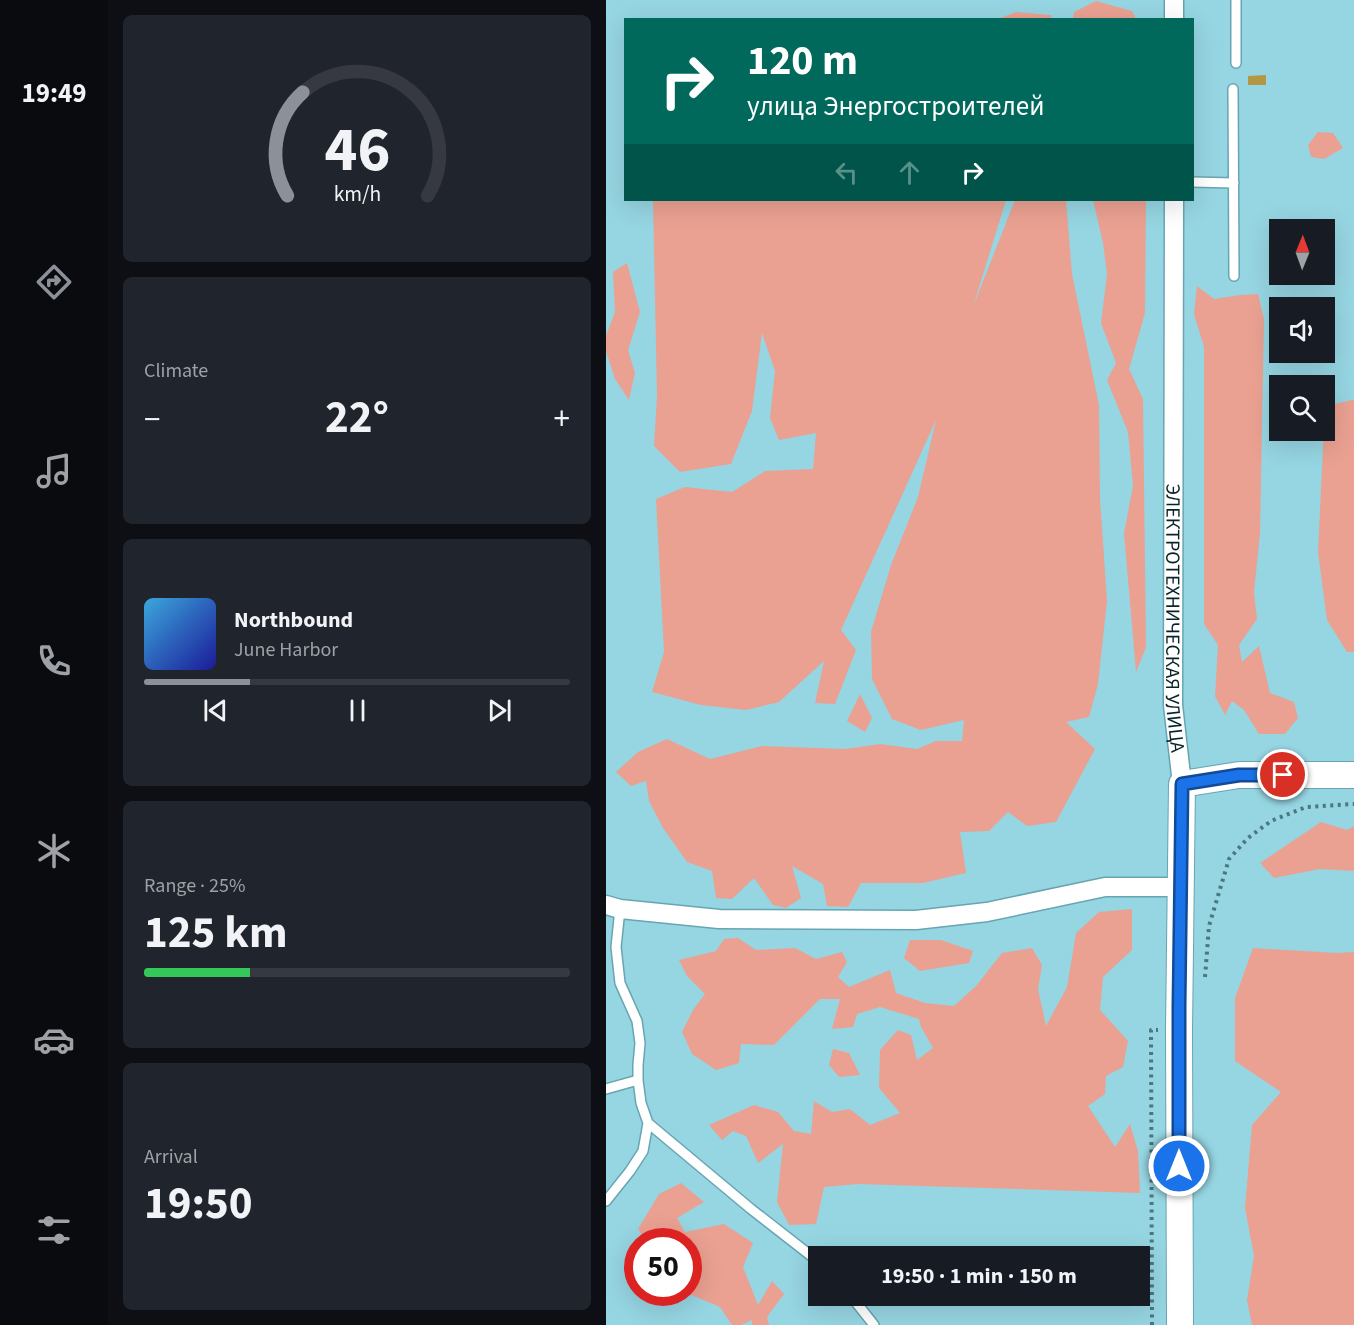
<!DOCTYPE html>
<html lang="en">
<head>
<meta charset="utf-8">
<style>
  :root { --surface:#171b24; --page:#20242c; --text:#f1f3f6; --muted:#9ea1a6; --line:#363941; --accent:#8c9099 }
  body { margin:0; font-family:"Source Sans 3",sans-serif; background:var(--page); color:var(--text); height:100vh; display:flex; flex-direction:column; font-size:22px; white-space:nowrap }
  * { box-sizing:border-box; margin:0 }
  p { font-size:20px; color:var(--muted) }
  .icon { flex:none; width:33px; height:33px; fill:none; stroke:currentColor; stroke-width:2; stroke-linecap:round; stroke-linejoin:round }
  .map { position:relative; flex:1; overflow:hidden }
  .drawer { display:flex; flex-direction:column; gap:15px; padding:15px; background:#0d0f14; width:498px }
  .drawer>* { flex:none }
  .hud { position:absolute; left:18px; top:18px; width:570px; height:183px; border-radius:0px; box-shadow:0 6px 24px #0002; background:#00695c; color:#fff; overflow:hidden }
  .needle { width:39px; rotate:1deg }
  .buttons { position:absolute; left:663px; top:219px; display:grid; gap:12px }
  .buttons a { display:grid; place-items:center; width:66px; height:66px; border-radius:0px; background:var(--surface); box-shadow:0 6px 24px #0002; font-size:30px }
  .speed { position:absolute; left:18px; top:1228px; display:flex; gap:12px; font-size:30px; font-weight:700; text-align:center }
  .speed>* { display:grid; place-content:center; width:78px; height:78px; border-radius:50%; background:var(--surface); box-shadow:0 6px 24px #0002; line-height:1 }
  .speed .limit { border:9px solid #d22; background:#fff; color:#111 }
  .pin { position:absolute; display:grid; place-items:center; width:51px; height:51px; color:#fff; margin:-26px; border:3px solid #fff; border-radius:50%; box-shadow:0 2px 6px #0007 }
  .me { position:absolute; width:66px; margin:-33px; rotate:0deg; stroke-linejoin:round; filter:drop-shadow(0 0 4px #0008) }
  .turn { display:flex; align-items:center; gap:21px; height:126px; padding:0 24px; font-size:27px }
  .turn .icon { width:78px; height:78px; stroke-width:2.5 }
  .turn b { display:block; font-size:42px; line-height:51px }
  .lanes { display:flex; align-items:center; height:57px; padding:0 24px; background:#0003; justify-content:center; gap:30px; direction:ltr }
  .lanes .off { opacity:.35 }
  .big { font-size:45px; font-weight:700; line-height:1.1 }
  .drawer .card { flex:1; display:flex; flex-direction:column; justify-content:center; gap:9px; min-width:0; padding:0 21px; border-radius:9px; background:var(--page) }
  .drawer .dial { align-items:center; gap:0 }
  .dial svg { height:156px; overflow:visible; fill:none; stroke:var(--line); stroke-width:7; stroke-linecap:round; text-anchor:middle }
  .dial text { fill:var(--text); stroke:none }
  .song { display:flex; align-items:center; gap:18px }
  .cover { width:72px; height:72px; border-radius:9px; background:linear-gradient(135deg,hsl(200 70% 55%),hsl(240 70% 35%)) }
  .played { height:6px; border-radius:3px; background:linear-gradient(90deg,var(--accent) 25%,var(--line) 25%) }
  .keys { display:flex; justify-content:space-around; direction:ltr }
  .heat { display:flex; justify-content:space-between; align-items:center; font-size:33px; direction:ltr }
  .charge { height:9px; border-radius:4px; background:linear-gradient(90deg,#34c759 25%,var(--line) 0) }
  .trip { position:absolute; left:202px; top:1246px; width:342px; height:60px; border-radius:0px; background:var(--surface); box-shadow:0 6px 24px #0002; font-weight:700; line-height:60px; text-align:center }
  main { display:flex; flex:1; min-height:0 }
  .tab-bar { display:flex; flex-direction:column; width:108px; justify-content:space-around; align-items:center; background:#090b0e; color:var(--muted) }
  .tab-bar .icon { width:42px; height:42px }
  .tab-bar .selected { color:var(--accent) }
  .tab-bar b { font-size:27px; color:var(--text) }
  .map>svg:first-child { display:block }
  .green { fill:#eaa192 }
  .building { fill:#b29844 }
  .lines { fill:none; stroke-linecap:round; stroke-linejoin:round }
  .service-casing { stroke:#67a5b2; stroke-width:12 }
  .minor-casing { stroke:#67a5b2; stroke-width:21 }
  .secondary-casing { stroke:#67a5b2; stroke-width:28 }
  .path { stroke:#4b777f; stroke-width:4; stroke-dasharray:3 4.5; stroke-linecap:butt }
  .service { stroke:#fff; stroke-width:9 }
  .minor { stroke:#fff; stroke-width:18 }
  .secondary { stroke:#fff; stroke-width:26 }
  .route-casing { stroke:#114b97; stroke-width:15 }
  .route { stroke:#1a73e8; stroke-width:10 }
  .labels { text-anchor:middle; stroke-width:5; stroke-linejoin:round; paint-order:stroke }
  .street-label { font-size:20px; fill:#092428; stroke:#96d5e2 }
</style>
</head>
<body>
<main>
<nav class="tab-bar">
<b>19:49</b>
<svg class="icon selected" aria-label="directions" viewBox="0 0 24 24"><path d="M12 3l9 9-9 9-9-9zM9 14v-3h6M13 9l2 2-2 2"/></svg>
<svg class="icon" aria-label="music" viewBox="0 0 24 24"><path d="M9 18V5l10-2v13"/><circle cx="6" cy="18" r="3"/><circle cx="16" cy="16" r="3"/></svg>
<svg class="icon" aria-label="phone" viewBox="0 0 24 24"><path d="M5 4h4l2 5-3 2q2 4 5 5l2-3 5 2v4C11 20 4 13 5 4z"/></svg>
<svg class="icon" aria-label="climate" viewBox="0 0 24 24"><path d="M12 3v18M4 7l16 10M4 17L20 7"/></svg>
<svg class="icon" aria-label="car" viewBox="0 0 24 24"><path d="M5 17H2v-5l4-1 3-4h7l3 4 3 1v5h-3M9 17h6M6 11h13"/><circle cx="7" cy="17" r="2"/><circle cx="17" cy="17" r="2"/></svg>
<svg class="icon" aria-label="filters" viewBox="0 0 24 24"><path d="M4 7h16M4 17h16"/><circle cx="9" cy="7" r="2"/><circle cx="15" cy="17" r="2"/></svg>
</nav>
<section class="drawer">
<div class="card dial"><svg viewBox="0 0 100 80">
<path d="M14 69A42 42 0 1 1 86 69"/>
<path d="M14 69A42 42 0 0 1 22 16" stroke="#8c9099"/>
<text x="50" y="56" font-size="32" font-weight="700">46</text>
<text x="50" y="72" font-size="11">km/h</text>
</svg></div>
<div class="card"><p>Climate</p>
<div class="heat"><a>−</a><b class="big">22°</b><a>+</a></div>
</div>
<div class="card">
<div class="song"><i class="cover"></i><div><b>Northbound</b><p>June Harbor</p></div></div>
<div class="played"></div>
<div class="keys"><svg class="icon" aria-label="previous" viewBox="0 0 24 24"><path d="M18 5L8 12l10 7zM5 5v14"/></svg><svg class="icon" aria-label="pause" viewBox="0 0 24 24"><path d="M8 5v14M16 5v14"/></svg><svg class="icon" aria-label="next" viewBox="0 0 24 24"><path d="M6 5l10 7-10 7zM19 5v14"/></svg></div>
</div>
<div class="card"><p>Range · 25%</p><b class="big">125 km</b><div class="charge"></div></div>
<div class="card"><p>Arrival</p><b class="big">19:50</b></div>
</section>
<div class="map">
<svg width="748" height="1325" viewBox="0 0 748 1325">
  <rect width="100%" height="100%" fill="#96d5e2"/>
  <path class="green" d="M490,1L526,11L530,19H467L468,12Z
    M410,12L445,15L446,19H392Z
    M712,132L727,133L737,148L718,159L705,157L702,145Z
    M47,200H400L367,307L409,200H460L466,274L493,405L494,499L501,601L492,684L483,717L460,722L489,749L450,822L421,826L402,812L383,831L354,832L360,873L317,883H255L242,907L221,906L217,884L186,866L195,898L180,908L167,905L148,878L126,899L110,898L106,871L81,862L57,828L43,801L40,781L25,786L10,772L32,752L61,739L104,759L156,746L239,749L274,744L311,749L330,741H356L358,720L315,730L286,719L266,679L265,632L285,565L312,497L330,420L235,630L250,650L229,704L209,703L218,661L173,702L140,710L95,705L46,692L58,652L50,499L79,487L126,492L159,471L207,469L210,433L173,440L164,418L169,371L156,333L146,411L125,464L74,472L48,446L51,397Z
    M487,200H540L539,313L523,369L537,399L540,647L530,672L518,533L527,486L522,432L501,380L510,363L495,323L501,274L497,243Z
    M21,263L34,312L22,350L29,373L23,400L9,379L0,351V336L9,312L7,272Z
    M591,286L608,299L634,295L652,294L658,319L654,533L648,592L651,619L633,645L636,662L653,646L664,693L688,702L692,718L679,734H653L638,710L626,701L619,715L609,696L612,645L598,624V347L588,314Z
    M746,400H748V652H741L721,620L712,552L719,406Z
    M254,694L266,718L259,732L241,721Z
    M715,822L741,830L748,826V871L714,869L668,878L654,863Z
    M526,909V950L497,977L494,1010L522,1041L517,1067L500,1076L499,1094L482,1106L509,1147L524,1124L532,1151L534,1193L252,1184L218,1187L210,1224L183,1225L171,1202L177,1144L152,1163L140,1136L127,1131L116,1140L103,1125L148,1105L172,1112L188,1131L205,1134L208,1101L226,1112L244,1109L264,1125L294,1113L273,1088L274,1050L292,1030L305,1035L311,1060L327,1048L315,1027L313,1019L274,1007L251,1014L247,1027L226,1029L234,999H214L168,1045L135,1044L133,1063L110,1070L86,1054L76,1032L87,1010L99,994L81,976L73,960L110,951L118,939L132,938L150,950L189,948L210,959L236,952L241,962L232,977L243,987L284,970L290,993L319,1003L348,1006L370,986L396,953L426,948L436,965L432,989L440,1026L461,987L470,933L493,912Z
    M304,940H335L367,951L363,963L314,971L298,958Z
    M647,948L731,953L748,952V1325H646L641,1300L648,1256L639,1208L646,1125L675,1092L629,1061V998Z
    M227,1049L243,1053L254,1075L233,1077L223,1065Z
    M75,1183L98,1202L71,1218L79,1232L118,1224L147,1243L137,1267L152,1305L166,1281L178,1294L161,1317L163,1325H146V1320L135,1325H126L114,1307L81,1293H82V1242H41L32,1229L53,1194Z"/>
  <path class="building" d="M660,75V85H642V76Z"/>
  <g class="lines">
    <g class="service-casing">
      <path id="service" d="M630,63V0
        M627,89L628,276
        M586,182L628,183
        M0,1089L32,1080
        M42,1123L145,1209L213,1262
        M0,1201L24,1171L37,1151L42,1123L35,1103L32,1080V1065L34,1043L31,1021L14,983L10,947L14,909
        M245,1296L268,1325"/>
    </g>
    <g class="minor-casing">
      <g id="minor">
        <path d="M568,20V0"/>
        <path id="s1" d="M568,200L567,705L576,784"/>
        <path d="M0,905L14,909L113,919L310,920L381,912L499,887H574"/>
      </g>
    </g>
    <g class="secondary-casing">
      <path id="secondary" d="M574,1325L573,1030L576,784L633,775H748"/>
    </g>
    <path class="path" d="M599,977L603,926L623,859L642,838L665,821L700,807L748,804
      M546,1325L545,1030H552"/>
    <use href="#service" class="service"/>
    <use href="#minor" class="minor"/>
    <use href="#secondary" class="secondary"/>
  </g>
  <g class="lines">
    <g class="route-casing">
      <path id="route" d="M573,1166V1006L576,784L633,775H677"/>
    </g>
    <use href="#route" class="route"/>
  </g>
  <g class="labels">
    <g class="street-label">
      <text dy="7" stroke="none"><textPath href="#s1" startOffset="418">ЭЛЕКТРОТЕХНИЧЕСКАЯ УЛИЦА</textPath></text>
    </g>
  </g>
</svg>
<div class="buttons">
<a><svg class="needle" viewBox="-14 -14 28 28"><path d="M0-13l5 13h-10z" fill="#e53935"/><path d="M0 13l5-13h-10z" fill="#9ea1a6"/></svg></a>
<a><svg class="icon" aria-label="sound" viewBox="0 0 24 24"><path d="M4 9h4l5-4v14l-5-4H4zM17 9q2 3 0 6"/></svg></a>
<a><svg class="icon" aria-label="search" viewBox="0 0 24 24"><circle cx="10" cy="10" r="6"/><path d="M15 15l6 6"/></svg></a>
</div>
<div class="speed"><div class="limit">50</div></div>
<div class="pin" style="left:677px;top:775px;background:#d93025"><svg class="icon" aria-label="arrive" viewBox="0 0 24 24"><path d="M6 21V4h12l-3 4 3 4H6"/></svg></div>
<svg class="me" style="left:573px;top:1166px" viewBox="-20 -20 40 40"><circle r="17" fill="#1a73e8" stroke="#fff" stroke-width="3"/><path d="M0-11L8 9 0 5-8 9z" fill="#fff"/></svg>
<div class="trip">19:50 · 1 min · 150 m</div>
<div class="hud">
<div class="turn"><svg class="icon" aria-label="right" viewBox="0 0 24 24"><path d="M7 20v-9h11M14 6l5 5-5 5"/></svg><div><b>120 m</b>улица Энергостроителей</div></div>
<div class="lanes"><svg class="icon off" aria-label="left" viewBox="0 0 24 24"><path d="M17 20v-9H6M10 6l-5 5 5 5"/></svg><svg class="icon off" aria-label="ahead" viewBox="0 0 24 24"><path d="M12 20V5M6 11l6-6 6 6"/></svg><svg class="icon" aria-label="right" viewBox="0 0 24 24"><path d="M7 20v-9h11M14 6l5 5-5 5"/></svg></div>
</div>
</div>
</main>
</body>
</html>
